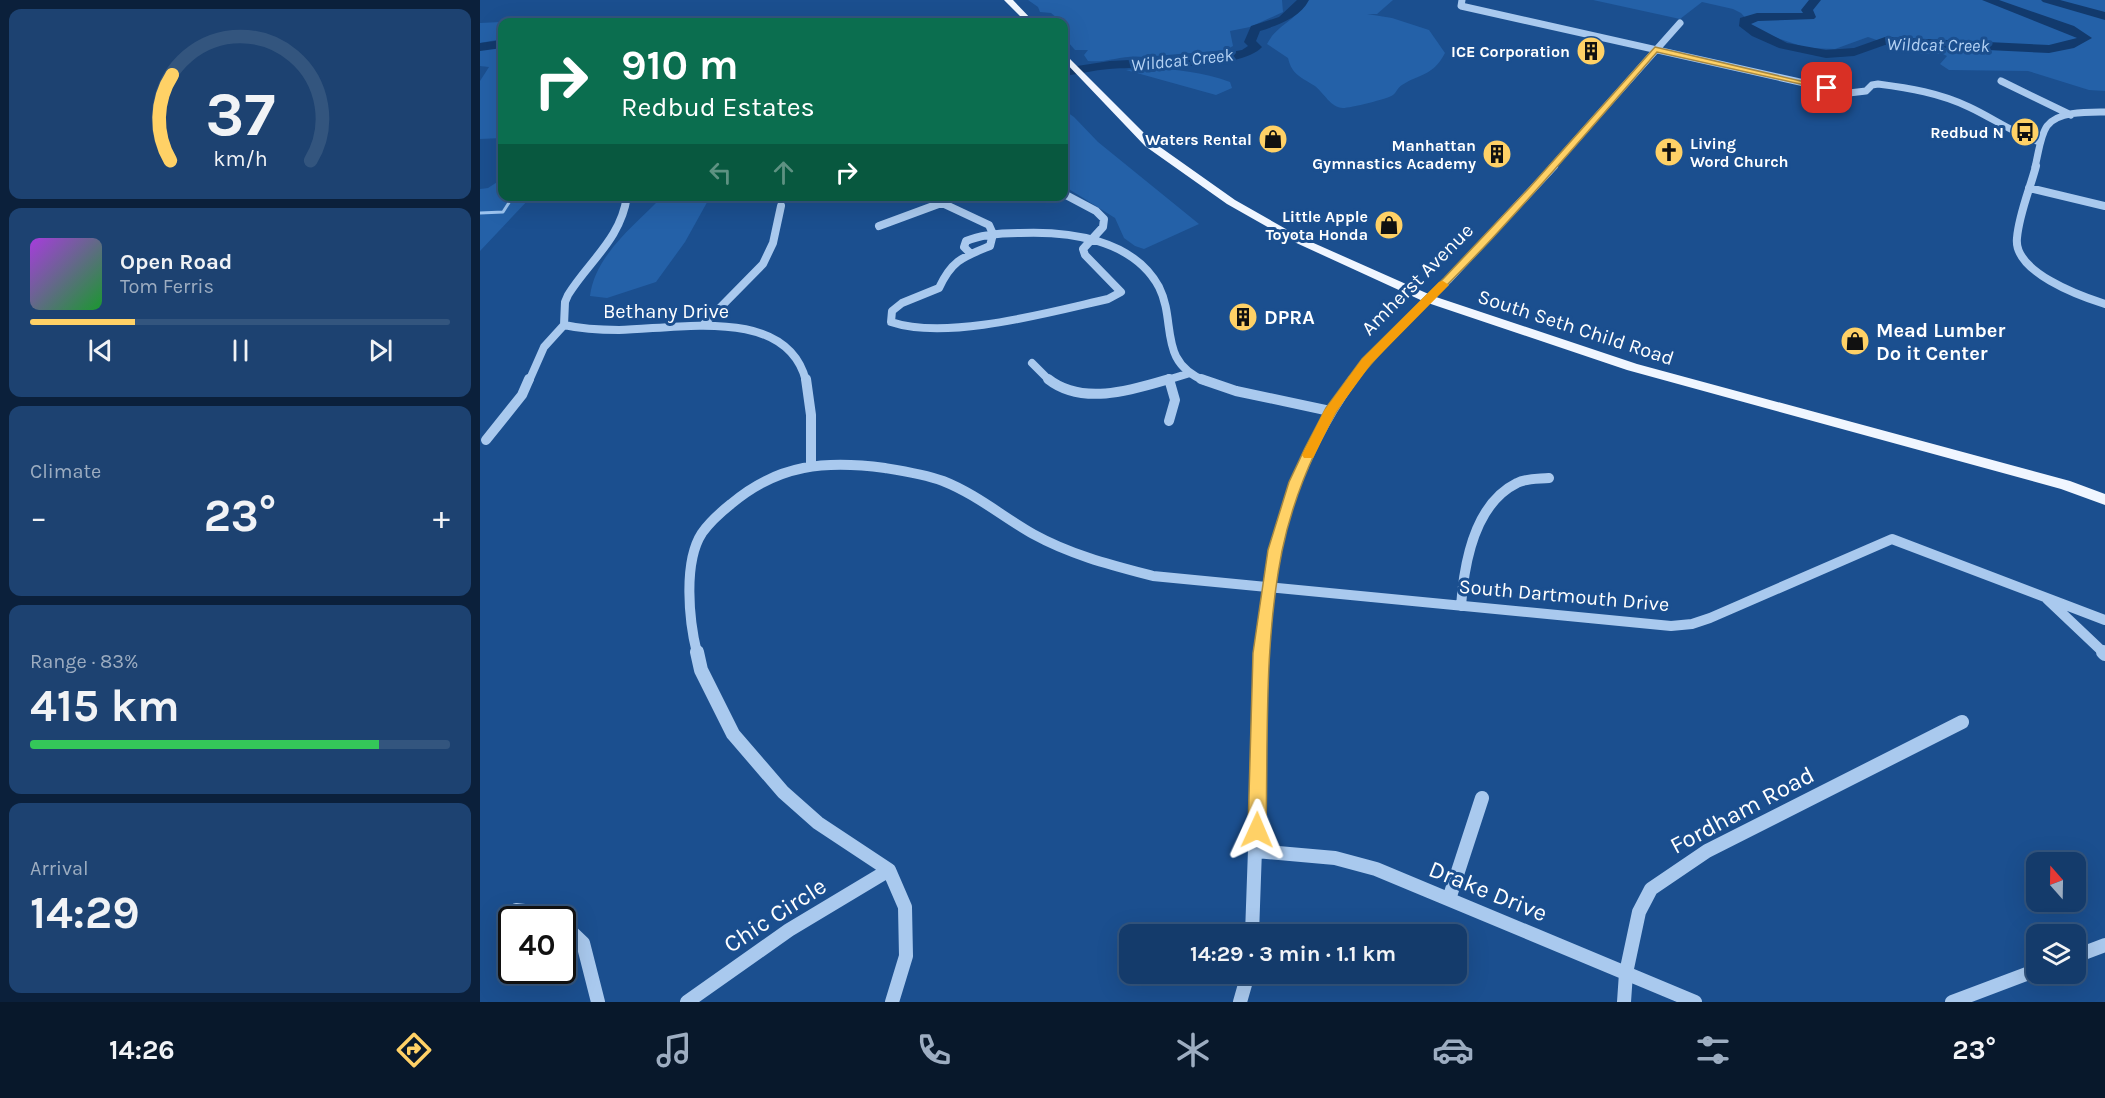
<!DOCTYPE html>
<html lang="en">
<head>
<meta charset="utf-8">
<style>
  :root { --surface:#143b6b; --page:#1d4271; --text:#f1f3f6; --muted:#9dadc1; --line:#33557e; --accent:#ffd166 }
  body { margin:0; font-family:Karla,sans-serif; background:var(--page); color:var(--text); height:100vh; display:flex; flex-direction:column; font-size:22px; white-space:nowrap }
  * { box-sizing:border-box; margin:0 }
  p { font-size:20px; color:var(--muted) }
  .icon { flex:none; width:33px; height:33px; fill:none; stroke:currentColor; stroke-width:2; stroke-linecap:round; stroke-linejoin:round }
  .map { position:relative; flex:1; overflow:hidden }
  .side { display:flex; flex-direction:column; gap:9px; padding:9px; background:#0b203b; width:480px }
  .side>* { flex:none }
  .top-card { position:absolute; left:18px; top:18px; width:570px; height:183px; border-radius:12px; box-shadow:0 6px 24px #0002,0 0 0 2px var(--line); background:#0b6e4f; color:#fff; overflow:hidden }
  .needle { width:39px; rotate:340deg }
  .fabs { position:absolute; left:1546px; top:852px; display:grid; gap:12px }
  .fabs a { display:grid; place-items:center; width:60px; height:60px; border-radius:12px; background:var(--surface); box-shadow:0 6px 24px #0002,0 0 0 2px var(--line); font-size:30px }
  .speed { position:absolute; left:18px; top:906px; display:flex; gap:12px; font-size:30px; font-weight:700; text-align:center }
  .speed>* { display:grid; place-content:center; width:78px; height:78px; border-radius:50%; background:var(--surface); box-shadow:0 6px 24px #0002,0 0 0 2px var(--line); line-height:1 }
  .speed .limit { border:3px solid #111; border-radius:9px; background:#fff; color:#111 }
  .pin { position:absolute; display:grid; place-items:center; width:51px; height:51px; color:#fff; margin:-26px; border-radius:12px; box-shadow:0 3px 9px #0006 }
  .me { position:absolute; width:66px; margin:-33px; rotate:1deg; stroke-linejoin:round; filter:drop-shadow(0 0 4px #0008) }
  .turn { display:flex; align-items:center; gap:21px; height:126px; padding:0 24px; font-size:27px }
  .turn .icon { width:78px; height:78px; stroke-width:2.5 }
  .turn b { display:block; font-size:42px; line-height:51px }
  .lanes { display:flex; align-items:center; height:57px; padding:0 24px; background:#0003; justify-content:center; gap:30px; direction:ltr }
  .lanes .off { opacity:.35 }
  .big { font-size:45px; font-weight:700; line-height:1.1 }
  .side .card { flex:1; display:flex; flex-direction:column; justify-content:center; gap:9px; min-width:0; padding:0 21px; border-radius:12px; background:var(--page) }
  .side .dial { align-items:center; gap:0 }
  .dial svg { height:156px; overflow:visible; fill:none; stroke:var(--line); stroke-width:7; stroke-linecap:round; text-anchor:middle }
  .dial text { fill:var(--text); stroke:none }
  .song { display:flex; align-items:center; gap:18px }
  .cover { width:72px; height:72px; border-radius:9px; background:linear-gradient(135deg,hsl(280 70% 55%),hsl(130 70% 35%)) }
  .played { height:6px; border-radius:3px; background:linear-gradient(90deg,var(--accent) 25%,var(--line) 25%) }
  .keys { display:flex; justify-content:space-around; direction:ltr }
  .heat { display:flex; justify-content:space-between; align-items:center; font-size:33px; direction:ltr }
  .charge { height:9px; border-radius:4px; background:linear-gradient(90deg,#34c759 83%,var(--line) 0) }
  .trip { position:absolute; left:639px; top:924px; width:348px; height:60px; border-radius:12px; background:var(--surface); box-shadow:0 6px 24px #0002,0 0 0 2px var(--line); font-weight:700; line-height:60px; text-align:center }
  .tabs { display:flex; height:96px; justify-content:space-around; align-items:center; background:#08182b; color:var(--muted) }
  .tabs .icon { width:42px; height:42px }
  .tabs .active { color:var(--accent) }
  .tabs b { font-size:27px; color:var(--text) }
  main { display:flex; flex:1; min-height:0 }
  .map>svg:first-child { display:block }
  .green { fill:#2461a8 }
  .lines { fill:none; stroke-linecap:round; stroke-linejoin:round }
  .stream { stroke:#9cc4f0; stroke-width:3 }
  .river { fill:#123a6d; fill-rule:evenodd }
  .minor-far3 { stroke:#a9c9ee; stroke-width:7 }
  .minor-far2 { stroke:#a9c9ee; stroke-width:8 }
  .minor-far1 { stroke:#a9c9ee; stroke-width:10 }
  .minor { stroke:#a9c9ee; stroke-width:14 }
  .major { fill:#f0f6ff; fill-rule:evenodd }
  .route { fill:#ffd166; stroke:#a68842; stroke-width:1.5 }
  .slow { fill:#f59e0b }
  .labels { text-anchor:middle; stroke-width:6; stroke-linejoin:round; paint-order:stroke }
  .far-poi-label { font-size:16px; font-weight:bold; fill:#fff; stroke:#1b4f8f; text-anchor:end }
  .far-water-label { font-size:18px; font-style:italic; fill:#b5d3f5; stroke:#1b4f8f }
  .street-label { font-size:20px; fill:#fff; stroke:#1b4f8f }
  .poi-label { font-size:20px; font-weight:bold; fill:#fff; stroke:#1b4f8f; text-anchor:start }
  .near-street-label { font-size:24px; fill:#fff; stroke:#1b4f8f }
</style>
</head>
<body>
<main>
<section class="side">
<div class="card dial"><svg viewBox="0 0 100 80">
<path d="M14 69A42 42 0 1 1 86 69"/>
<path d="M14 69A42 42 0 0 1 15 25" stroke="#ffd166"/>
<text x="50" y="56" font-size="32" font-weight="700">37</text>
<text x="50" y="72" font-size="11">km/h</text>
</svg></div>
<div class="card">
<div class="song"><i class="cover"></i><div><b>Open Road</b><p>Tom Ferris</p></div></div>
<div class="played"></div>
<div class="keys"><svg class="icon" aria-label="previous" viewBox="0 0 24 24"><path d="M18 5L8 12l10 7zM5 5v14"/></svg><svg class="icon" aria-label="pause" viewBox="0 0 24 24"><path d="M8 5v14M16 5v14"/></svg><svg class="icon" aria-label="next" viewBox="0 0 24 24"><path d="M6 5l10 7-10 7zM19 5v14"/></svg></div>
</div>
<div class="card"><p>Climate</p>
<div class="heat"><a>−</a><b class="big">23°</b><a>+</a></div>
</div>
<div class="card"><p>Range · 83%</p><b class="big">415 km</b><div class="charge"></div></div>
<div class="card"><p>Arrival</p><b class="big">14:29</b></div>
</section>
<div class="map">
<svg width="1625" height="1002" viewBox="0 0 1625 1002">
  <rect width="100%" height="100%" fill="#1b4f8f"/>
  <path class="green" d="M548,0H802L803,12L770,27L750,31L753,46L746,50L664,57C644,54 628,63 608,61L604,55L608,50H595L588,42V27L571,13L560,12L558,7Z
    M827,0H913L897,14H887L912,18L949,30L965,53C953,76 941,73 922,85C918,87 916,93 913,95C908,99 870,108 863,108C851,108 844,93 835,86C821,77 812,75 808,58L787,44C797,24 817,21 827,0Z
    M1113,0H1625V91L1609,90L1548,71L1469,70L1460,64L1467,56L1463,54L1434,53L1388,37L1355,49L1327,48L1277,31L1261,13L1253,9L1222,2L1200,19Z
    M126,17L317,22H22V39L0,43V23Z
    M22,45V138L0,139V81L9,67L0,66V49Z
    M666,68C695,69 723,72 750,82L752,88L736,95L646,70Z
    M584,106L588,110H584L594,117L618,142L719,224L664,249L655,246L644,238L635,218L584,186Z
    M22,179V196L51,197L0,251V189L8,188Z
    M182,197H230L205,242L176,282L127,298L110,296C115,255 155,225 182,197Z"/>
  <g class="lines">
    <path class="stream" d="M0,213L23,212L30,201L40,196"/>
    <path class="river" d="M817,0H829C820,18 798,25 780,31L776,41L782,47C760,71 663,66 629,69C614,70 599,74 584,76V68L630,61L730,56L762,50L768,46L764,42L771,26L799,17Z
      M1329,0H1341L1333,10L1336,17L1334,19L1278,21L1271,24L1307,43L1346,50L1374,48L1405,37L1569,45L1597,38L1502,0H1519L1594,26L1612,38L1594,48L1569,53L1405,45L1374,56L1346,58L1299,48L1272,36L1259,26L1260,18L1277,13H1323L1321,10Z
      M1561,0H1580L1625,12V20L1563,2Z
      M22,40V48L0,51V43Z"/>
    <path class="minor-far3" d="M982,0L981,6L1369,93L1386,91L1392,85L1398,84C1429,88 1460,93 1489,107C1513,118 1534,134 1560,142
      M1521,81L1591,115
      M1072,167L1200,23
      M1555,167C1558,156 1560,136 1567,126C1578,111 1608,112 1625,112"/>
    <path class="minor-far2" d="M1556,166C1550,189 1539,214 1537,238C1533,272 1600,296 1625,304
      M1549,188L1625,206
      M147,196C141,239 109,261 88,295L85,302L84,325C102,329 121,330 139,330C197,329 307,305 326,381
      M447,196L509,225L513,234L510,246C483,257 472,260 459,288L422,303L412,311L411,322C467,341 570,312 628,299L641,292L605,255L603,249L623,227L624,219L616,211L584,194
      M399,226L464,202
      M491,254L484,247L486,241C503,234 522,233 540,233C589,231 653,239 679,287C697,323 677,361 725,381
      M223,325L283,264L293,243L301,206
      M552,363L570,381
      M689,378L690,381
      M49,381L64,347L84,325
      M684,381L710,373
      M872,381L886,361L968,280L1074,166"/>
    <path class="minor-far1" d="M326,379L331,415V466
      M568,379C602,406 652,390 689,379
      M721,379L756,391L850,411
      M689,421L695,400L689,379
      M6,440L42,395L49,379
      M1567,599L1624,653
      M981,606C984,563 994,504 1037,483C1046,478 1058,479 1069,478
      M217,653C209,621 203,562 222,533C229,523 241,512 251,504C298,464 346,460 405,468C424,471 444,474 463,481C496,494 523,517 553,534C591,555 631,565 673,576L1191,626L1212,624L1230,618L1412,539L1625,620
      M782,653C785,555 816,459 873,379"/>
    <path class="minor" d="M217,652L221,670L253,734L303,792L338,823L409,870L425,907L426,956L412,1002
      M1623,652L1625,654
      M776,851L855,858L896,869L1215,1002
      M969,899L1002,798
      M36,910L62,913L76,920
      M82,923L103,943L118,1002
      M772,934L782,652
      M1596,956L1625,945
      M207,1002L309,930L409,870
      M760,1002L768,974
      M1144,1002L1146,973L1159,912L1171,889L1227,851L1482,722
      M1472,1002L1557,970"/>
    <path class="major" d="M524,0H533L554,22H546Z
      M584,53L673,142L755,200L820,237L953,296L1157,364L1590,481L1625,494V505L1581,489L1147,370L945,302L812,241L747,204L665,146L584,61Z"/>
  </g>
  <path class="route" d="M1175,47L1351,88L1347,90L1177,52C1125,112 1073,173 1019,231C978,276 933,317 892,363C849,410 815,488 802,551C784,642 788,737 786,830L783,835L777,838L771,835L768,830L773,653L788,550L809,482L825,448L846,408L882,359L964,278L1050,187Z"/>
  <path class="slow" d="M963,281L969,285L967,287L891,364L856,412L833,458H824L822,455L844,411L882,359L959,282Z"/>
  <defs>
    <g id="building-disc" transform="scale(1.5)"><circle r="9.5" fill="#ffd166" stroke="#1b4f8f"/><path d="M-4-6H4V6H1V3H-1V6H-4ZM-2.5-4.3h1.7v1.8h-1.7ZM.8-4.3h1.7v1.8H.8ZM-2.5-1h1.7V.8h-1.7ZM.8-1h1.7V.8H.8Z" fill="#111"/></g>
    <g id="bus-disc" transform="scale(1.5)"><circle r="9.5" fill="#ffd166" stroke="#1b4f8f"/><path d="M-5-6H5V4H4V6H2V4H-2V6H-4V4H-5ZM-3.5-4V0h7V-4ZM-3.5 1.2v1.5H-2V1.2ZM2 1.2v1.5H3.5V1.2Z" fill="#111"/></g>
    <g id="shop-disc" transform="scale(1.5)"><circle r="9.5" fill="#ffd166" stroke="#1b4f8f"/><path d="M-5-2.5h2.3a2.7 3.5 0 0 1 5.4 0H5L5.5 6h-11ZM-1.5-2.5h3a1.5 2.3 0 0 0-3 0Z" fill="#111"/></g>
    <g id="church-disc" transform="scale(1.5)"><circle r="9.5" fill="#ffd166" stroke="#1b4f8f"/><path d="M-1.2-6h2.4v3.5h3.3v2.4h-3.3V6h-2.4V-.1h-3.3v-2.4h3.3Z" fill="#111"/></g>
  </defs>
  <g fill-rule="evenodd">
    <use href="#building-disc" x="1111" y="51"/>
    <use href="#bus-disc" x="1545" y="132"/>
    <use href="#shop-disc" x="793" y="139"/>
    <use href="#church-disc" x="1189" y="152"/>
    <use href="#building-disc" x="1017" y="154"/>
    <use href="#shop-disc" x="909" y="225"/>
    <use href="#building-disc" x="763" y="317"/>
    <use href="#shop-disc" x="1375" y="341"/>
  </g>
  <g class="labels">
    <g class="far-poi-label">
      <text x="1090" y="57">ICE Corporation</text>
      <text x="1524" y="138">Redbud N</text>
      <text x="772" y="145">Waters Rental</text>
      <text x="1210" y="149" text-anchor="start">Living<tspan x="1210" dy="18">Word Church</tspan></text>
      <text x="996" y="151">Manhattan<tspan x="996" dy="18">Gymnastics Academy</tspan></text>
      <text x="888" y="222">Little Apple<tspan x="888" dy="18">Toyota Honda</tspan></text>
    </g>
    <g class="far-water-label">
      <text transform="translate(1458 45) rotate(1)" y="6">Wildcat Creek</text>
      <text transform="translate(702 60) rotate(-6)" y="6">Wildcat Creek</text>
    </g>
    <g class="street-label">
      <text transform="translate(937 279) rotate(-45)" y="7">Amherst Avenue</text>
      <text x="186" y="318">Bethany Drive</text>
      <text transform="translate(1096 327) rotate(18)" y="7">South Seth Child Road</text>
      <text transform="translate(1084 595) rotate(5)" y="7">South Dartmouth Drive</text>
    </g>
    <g class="poi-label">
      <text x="784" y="324">DPRA</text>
      <text x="1396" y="337">Mead Lumber<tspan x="1396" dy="23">Do it Center</tspan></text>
    </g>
    <g class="near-street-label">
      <text transform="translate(1262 810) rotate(-28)" y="8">Fordham Road</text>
      <text transform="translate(1008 891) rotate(22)" y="8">Drake Drive</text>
      <text transform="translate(295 915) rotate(-33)" y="8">Chic Circle</text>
    </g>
  </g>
</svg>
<div class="fabs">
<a><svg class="needle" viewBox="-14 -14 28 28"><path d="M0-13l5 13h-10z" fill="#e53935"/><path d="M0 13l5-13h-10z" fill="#9dadc1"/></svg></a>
<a><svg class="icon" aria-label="layers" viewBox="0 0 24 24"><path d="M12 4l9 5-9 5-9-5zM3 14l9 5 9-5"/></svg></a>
</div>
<div class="speed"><div class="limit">40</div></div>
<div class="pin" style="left:1347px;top:88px;background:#d93025"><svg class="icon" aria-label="arrive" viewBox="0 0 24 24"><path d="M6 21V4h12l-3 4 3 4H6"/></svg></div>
<svg class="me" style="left:777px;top:830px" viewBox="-20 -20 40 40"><path d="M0-17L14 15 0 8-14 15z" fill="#ffd166" stroke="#fff" stroke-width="4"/></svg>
<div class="trip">14:29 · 3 min · 1.1 km</div>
<div class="top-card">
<div class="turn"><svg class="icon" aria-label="right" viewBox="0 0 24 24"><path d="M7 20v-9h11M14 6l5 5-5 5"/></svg><div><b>910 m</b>Redbud Estates</div></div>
<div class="lanes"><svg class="icon off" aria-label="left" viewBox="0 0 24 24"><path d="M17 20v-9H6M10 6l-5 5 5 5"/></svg><svg class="icon off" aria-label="ahead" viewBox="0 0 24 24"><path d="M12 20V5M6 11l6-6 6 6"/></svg><svg class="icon" aria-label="right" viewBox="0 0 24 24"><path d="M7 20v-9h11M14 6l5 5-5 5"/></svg></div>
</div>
</div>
</main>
<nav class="tabs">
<b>14:26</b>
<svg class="icon active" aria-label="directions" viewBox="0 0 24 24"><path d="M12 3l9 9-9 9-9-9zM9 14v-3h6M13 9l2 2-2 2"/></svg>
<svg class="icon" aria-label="music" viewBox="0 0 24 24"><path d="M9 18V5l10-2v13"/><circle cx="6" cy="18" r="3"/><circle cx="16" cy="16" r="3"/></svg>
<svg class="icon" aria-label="phone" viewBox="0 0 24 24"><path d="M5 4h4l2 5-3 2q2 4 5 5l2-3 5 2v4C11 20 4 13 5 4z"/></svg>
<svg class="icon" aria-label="climate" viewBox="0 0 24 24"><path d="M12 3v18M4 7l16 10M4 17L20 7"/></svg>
<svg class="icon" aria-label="car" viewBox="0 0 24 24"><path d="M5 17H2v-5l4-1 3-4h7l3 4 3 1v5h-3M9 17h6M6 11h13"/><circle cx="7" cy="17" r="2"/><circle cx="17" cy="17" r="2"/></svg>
<svg class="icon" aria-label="filters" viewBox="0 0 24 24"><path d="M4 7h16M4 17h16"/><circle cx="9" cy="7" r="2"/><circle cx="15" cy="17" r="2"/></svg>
<b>23°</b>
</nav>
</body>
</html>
